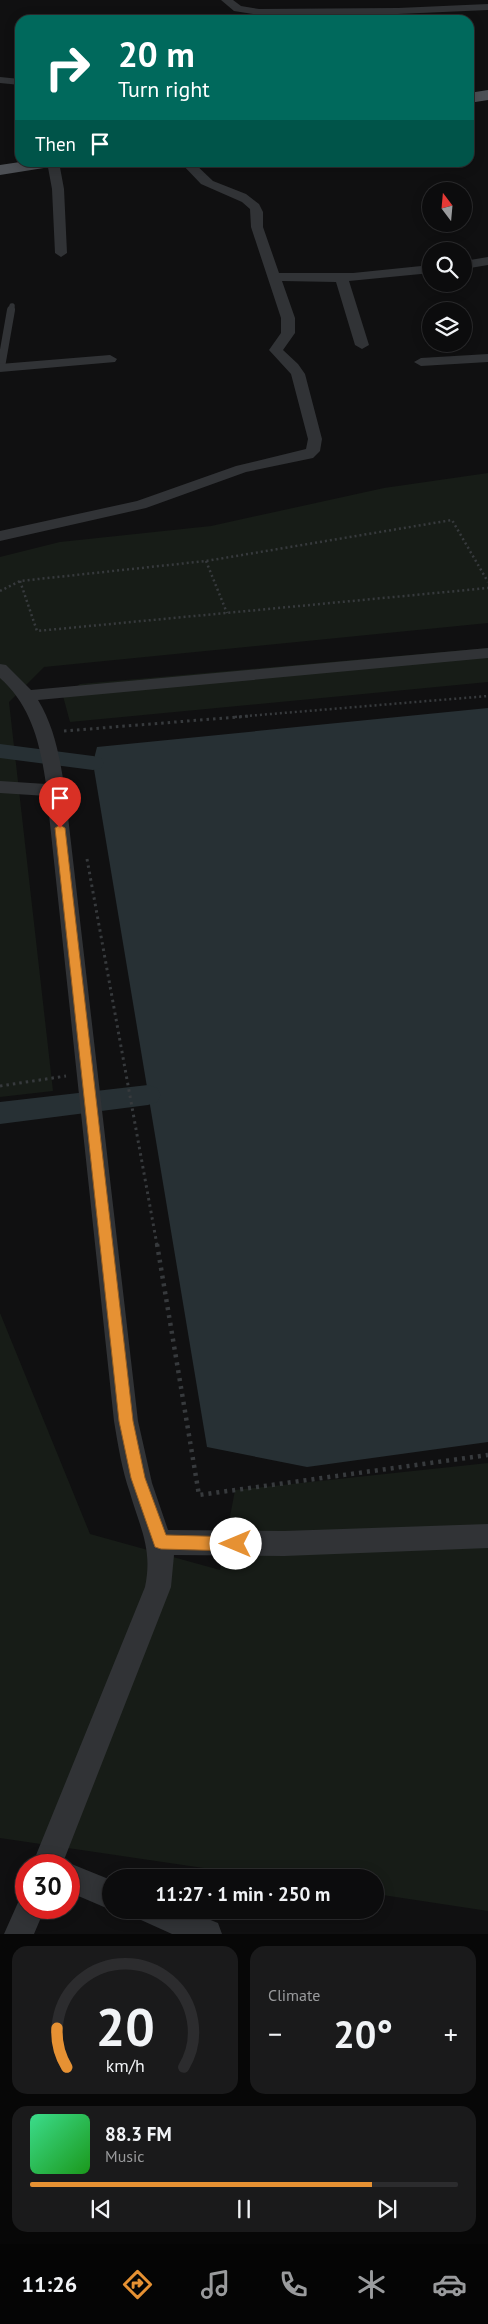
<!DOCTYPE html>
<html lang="en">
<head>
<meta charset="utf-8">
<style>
  :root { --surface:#0c0c0d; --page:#1a1a1b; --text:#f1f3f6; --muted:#9a9b9d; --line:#2c2c2e; --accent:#e69133 }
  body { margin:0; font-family:"PT Sans",sans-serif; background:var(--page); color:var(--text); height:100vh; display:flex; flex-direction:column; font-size:19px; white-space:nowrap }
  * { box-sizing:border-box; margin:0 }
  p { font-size:16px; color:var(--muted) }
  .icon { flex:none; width:28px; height:28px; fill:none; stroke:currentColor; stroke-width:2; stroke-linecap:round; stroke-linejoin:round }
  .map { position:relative; height:1934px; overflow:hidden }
  .details { display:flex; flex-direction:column; gap:12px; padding:12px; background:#070707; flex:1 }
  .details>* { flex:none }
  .hud { position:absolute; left:15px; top:15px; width:459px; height:152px; border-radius:15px; box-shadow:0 2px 12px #0003,0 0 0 1px var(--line); background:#00695c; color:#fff; overflow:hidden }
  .needle { width:32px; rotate:344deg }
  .tools { position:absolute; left:422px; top:182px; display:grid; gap:10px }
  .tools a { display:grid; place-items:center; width:50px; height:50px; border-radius:50%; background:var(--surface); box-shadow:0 2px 12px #0003,0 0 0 1px var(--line); font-size:25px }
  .speed { position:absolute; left:15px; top:1854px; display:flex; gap:10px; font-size:25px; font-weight:700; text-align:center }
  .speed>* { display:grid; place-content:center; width:65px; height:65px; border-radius:50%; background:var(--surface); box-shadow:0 2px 12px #0003,0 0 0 1px var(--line); line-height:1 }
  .speed .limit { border:8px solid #d22; background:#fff; color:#111 }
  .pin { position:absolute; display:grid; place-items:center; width:42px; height:42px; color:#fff; margin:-51px -21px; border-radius:50% 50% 50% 0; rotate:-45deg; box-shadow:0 0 5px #0007 }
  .pin .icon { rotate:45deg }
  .me { position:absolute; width:55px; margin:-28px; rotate:270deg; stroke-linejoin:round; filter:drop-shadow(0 0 4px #0008) }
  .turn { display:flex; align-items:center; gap:18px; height:105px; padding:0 20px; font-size:22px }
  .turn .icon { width:65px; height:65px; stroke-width:2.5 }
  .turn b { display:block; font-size:35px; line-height:42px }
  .then { display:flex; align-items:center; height:48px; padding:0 20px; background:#0003; gap:10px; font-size:19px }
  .big { font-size:38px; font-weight:700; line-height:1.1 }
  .details .tile { flex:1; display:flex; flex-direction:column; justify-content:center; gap:8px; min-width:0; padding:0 18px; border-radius:15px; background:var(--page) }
  .details .dial { align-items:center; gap:0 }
  .dial svg { height:130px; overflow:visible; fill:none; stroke:var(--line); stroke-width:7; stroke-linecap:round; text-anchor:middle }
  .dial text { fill:var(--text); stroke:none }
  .song { display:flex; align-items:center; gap:15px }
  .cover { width:60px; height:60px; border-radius:8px; background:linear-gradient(135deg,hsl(150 70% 55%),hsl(120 70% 35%)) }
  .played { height:5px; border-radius:2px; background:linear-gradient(90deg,var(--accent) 80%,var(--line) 80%) }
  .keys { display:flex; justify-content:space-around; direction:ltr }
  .heat { display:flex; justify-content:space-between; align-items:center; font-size:28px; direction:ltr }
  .details .tiles { flex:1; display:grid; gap:12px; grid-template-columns:1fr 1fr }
  .tile:last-child { grid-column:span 2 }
  .trip { position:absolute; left:102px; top:1869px; width:282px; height:50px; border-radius:25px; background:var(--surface); box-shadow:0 2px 12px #0003,0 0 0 1px var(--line); font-weight:700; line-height:50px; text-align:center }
  .tab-bar { display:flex; height:80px; justify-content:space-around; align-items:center; background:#050505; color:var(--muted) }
  .tab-bar .icon { width:35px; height:35px }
  .tab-bar .current { color:var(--accent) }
  .tab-bar b { font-size:22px; color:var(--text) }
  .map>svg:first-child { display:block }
  .green { fill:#171c17 }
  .water { fill:#273034 }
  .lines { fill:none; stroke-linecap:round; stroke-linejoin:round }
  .canal { fill:#273034; fill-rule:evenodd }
  .path-far2 { stroke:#373a3d; stroke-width:2.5; stroke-dasharray:2 3; stroke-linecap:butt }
  .path-far1 { stroke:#373a3d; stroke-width:3; stroke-dasharray:2.5 4; stroke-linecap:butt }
  .path { stroke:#373a3d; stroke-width:4.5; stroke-dasharray:3 5; stroke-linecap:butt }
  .service-far1 { stroke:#313336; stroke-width:5.5 }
  .service { stroke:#313336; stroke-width:8 }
  .minor { fill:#313336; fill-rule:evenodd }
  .primary { fill:#4d5055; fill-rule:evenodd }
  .route { fill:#e69133; stroke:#965e21 }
</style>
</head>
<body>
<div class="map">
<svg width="488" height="1934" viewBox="0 0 488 1934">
  <rect width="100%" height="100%" fill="#101011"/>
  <path class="green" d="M488,473V623L44,667L9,702L53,1091L0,1097V557L60,542L211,526L384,488Z
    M488,648V682L70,722L63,696L80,684Z
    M0,1313L90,1534L220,1570L235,1490L488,1463V1911L376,1894V1878L265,1877L0,1838Z"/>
  <path class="water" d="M488,708V1442L307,1467L207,1447L93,763L97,747Z"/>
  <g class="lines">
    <path class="canal" d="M0,744L93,756L101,758L104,763L101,768L93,770L0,758Z
      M148,1085L157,1088L161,1095L157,1102L148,1105L0,1124V1102Z"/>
    <path class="path-far2" d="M206,561L227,613
      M20,581L37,631L488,588
      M0,591L20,581L206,561L452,520L488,582
      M235,717L488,696"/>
    <path class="path-far1" d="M64,731L250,716
      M87,859L157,1245
      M0,1086L66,1076"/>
    <path class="path" d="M157,1244L199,1495L488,1455"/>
    <path class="service-far1" d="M11,312L12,306"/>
    <path class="service" d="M1,367L11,310"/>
    <path class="minor" d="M221,0H233L241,6L259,9L398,8L488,4V10L398,14L259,15L234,11Z
      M0,77L20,79V85L0,83Z
      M47,162H59L64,189L67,253L61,257L55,253L52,189Z
      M180,162H193L213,181L246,194L259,204L263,212V227L279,273H353L431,265V273L349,281L369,345L362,349L355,345L336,282L282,281L295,318V333L283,350L298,364L305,374L322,439L320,451L313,458L246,472L146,508L0,541V531L137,501L236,466L306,449L308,439L291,374L269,350L281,333V318L251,227L250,209L242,202L201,184Z
      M488,257V265L464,269V261Z
      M488,354V362L421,366L414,362L421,358Z
      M110,355L117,359L115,362L0,372V364Z
      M488,648V658L38,700C55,728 60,759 65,791L138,1421L152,1483L168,1530L284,1531L488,1524V1548L284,1556L174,1555L171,1587L62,1865H32L145,1587C153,1549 140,1528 130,1493C122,1470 118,1445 114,1421L47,796L0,793V781L46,784C40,744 32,707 0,678V664L6,665L31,690Z
      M69,1863L111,1880V1910L69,1892V1865H65Z
      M26,1895V1908H45L34,1934H4L20,1898Z
      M136,1910H186L218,1923L222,1934H172L141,1920Z"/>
    <path class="primary" d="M488,90V100L469,103V93Z
      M20,162H58L50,167L0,175V165Z"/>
  </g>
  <path class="route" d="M60,825L65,828L133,1421L145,1478L166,1535L236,1537L241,1539L244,1544L241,1549L236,1551L161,1549L155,1547L131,1478L119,1421L55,828Z"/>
</svg>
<div class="tools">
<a><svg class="needle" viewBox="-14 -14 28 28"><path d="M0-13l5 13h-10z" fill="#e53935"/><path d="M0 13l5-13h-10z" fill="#9a9b9d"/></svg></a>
<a><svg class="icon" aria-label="search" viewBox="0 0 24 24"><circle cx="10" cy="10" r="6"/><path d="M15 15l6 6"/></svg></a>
<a><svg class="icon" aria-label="layers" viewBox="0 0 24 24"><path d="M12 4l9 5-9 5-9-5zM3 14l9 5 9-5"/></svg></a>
</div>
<div class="speed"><div class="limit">30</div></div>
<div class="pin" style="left:60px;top:828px;background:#d93025"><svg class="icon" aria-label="arrive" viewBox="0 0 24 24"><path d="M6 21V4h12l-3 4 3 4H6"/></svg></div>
<svg class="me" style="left:236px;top:1544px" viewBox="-20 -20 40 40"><circle r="19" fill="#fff"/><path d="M0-13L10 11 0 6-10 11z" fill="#e69133"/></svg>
<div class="trip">11:27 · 1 min · 250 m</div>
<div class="hud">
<div class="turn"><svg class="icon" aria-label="right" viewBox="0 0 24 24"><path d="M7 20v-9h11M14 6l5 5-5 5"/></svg><div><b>20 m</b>Turn right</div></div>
<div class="then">Then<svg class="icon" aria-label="arrive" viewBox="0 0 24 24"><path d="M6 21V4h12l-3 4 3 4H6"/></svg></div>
</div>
</div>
<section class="details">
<div class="tiles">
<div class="tile dial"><svg viewBox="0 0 100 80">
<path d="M14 69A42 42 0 1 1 86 69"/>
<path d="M14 69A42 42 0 0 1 8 45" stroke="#e69133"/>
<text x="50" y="56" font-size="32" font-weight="700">20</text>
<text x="50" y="72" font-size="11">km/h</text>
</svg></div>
<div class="tile"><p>Climate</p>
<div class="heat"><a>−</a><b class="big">20°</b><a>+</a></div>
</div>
<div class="tile">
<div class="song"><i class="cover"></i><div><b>88.3 FM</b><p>Music</p></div></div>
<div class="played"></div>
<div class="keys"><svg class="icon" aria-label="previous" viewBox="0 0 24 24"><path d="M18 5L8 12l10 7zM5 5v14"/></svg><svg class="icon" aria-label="pause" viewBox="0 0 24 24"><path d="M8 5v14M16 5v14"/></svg><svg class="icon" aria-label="next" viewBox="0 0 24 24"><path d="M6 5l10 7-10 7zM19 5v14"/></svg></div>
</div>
</div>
</section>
<nav class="tab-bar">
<b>11:26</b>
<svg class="icon current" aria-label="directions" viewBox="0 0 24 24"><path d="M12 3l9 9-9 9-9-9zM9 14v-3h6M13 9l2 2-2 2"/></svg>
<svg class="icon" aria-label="music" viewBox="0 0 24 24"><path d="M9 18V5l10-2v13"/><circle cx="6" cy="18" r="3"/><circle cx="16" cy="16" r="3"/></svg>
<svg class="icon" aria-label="phone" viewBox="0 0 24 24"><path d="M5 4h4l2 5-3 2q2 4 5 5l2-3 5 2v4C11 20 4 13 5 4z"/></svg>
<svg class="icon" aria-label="climate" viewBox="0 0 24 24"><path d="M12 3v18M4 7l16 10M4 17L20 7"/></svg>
<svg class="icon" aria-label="car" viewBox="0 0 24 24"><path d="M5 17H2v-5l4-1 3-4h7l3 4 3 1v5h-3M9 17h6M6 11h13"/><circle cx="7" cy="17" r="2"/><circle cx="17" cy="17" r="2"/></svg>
</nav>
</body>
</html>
